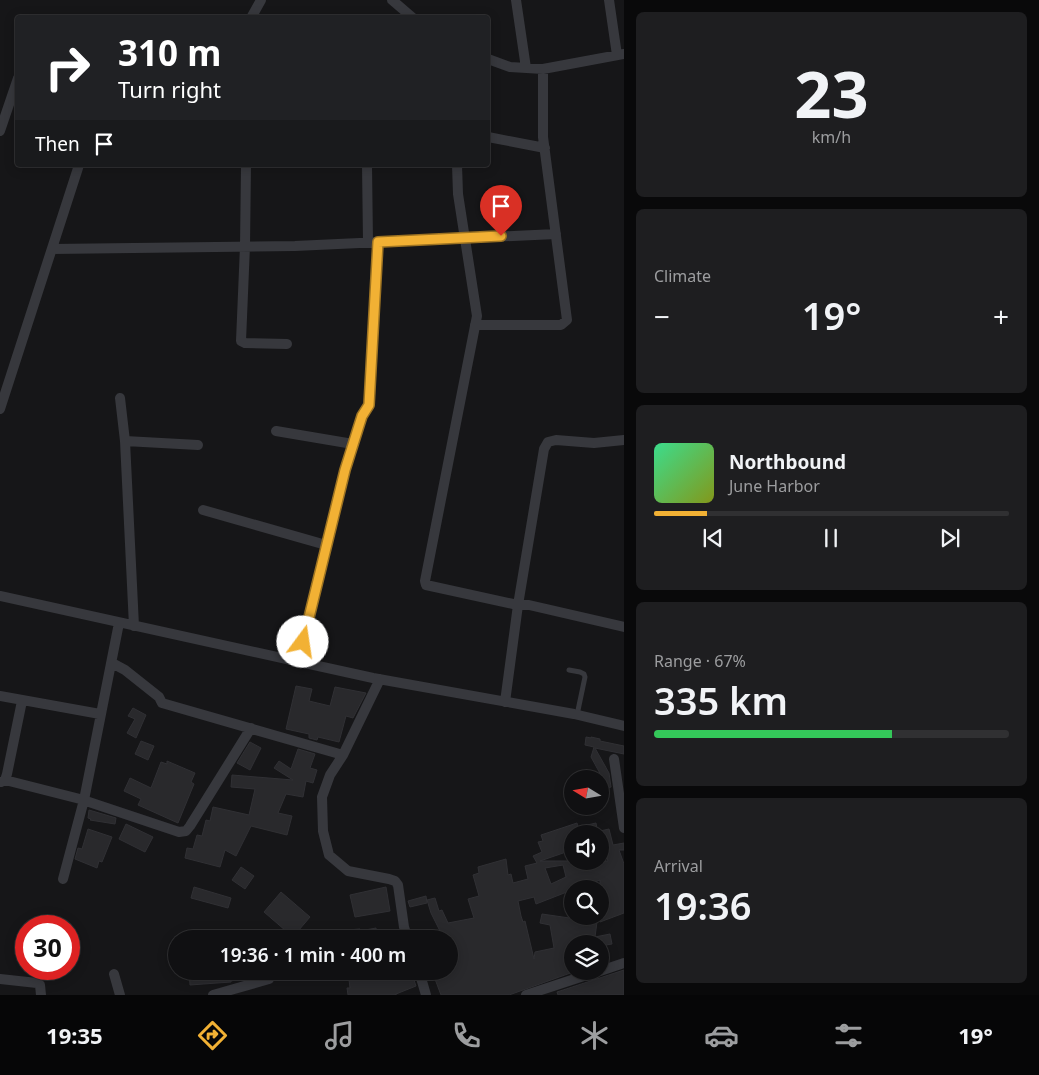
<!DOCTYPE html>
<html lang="en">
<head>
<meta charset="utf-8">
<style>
  :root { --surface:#101012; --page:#1e1e20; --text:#f1f3f6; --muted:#9c9d9f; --line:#303032; --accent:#f2b134 }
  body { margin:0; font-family:"Noto Sans",sans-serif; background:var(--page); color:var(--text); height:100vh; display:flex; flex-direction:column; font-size:19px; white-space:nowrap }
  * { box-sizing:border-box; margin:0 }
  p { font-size:16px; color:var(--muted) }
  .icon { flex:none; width:28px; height:28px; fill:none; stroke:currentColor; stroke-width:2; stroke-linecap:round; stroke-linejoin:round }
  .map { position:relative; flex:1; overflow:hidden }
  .drawer { display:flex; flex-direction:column; gap:12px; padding:12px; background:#09090a; width:415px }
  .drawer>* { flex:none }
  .top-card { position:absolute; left:15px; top:15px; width:475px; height:152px; border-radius:5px; box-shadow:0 2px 12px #0003,0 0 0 1px var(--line); background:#202124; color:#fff; overflow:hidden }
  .needle { width:32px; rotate:281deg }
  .fabs { position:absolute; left:564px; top:770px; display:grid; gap:10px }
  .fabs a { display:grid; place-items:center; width:45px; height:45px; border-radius:50%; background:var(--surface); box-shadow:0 2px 12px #0003,0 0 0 1px var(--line); font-size:25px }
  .speed { position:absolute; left:15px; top:915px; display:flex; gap:10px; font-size:25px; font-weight:700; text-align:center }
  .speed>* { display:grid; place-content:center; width:65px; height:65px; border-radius:50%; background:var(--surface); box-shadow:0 2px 12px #0003,0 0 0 1px var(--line); line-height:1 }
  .speed .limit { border:8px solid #d22; background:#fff; color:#111 }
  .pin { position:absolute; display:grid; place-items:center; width:42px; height:42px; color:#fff; margin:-51px -21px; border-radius:50% 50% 50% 0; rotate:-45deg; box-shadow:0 0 5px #0007 }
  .pin .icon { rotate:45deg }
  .me { position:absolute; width:55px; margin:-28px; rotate:14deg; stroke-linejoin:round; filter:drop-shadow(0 0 4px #0008) }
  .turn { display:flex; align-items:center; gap:18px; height:105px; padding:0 20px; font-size:22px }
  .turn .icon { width:65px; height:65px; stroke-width:2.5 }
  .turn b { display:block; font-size:35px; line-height:42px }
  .then { display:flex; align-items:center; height:48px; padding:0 20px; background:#0003; gap:10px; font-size:19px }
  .big { font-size:38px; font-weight:600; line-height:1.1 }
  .drawer .widget { flex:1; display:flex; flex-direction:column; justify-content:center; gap:8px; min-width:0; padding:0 18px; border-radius:8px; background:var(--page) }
  .drawer .dial { align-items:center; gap:0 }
  .dial b { font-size:65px; line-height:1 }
  .song { display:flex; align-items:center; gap:15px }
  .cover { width:60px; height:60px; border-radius:8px; background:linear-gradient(135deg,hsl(150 70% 55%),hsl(70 70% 35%)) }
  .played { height:5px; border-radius:2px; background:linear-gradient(90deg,var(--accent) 15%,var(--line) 15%) }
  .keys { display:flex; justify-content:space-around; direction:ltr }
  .heat { display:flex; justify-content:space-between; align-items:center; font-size:28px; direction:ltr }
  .charge { height:8px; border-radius:4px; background:linear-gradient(90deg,#34c759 67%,var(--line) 0) }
  .trip { position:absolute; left:168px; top:930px; width:290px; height:50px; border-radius:25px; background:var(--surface); box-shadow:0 2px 12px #0003,0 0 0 1px var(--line); font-weight:600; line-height:50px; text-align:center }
  .dock { display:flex; height:80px; justify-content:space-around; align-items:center; background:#060607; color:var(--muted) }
  .dock .icon { width:35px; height:35px }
  .dock .on { color:var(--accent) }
  .dock b { font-size:22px; color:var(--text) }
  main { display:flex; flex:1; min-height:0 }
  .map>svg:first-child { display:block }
  .building { fill:#29292c; stroke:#303034; fill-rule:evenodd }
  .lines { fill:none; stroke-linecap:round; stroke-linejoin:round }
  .lane { stroke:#37383d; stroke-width:5 }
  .street { stroke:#37383d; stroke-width:10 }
  .route-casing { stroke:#9d7322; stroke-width:12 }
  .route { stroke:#f2b134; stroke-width:9 }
</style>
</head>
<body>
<main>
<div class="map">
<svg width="624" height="995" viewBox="0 0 624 995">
  <rect width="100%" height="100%" fill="#161618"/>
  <path class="building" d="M296,686L312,689L309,701L330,706L335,687L366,693L353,718L346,716L339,742L318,737L317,740L309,738V734L286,729Z
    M133,708L146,715L136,738L127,733L135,719L128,716Z
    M586,737L591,738V737L600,739V741L624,746V754L595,748L609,773L611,787L608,788L591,757L594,747L585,745Z
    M141,741L154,746L148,760L135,754Z
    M250,742L261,748L250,770L237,763Z
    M298,749L315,754L310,768L317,770L313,783L306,781L303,797L286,794L278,813L292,816L287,835L251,826L236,856L225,850L220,867L185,858L187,848L193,849L197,835L202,836L206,820L210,821L213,807L249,815L255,789L231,787L232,775L293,780L274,768L279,761L291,769Z
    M167,761L195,773L191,782L194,784L178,823L138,805L141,799L124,791L130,778L151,788L161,762L167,764Z
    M89,810L116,818L115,824L90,820L91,819L88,818Z
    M577,823L578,827L596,823L598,834H572V838L566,841L569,851L540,861H608L604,846L600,847V831L609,829L613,845L624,843V850H619L624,864V913L600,922V880L578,889H572V890L536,904L534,897L518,901L521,916L523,922L525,921L534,959L535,952L554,948L550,925L540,923L542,914L597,922L595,937L610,934L612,944L600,946V944H572V971H576L509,995H441L432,971H449V939H444L431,913L427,900L435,898L439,911L442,910L448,923L474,918L468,899L479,896L473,875L479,873L478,867L506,859L508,875L511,874L513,883L528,879L525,866L537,863L533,856L542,852L538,842L543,841L541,835ZM563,865L566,877L551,884L545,868Z
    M126,824L153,837L145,852L119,839Z
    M88,829L112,837L102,862L99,861L97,868L75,859L78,848L82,849Z
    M241,867L254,876L245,889L232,880Z
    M194,887L231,898L228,908L191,898Z
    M386,887L390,911L355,917L350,895Z
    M281,892L310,917L293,937L264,912Z
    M426,896L427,903L410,907L408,901Z
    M376,928L377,936L391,930L395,939H348L347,930L360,929V931Z
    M624,970V995H558L557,992Z
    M189,971H276V973L267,972L231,981V982L190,985Z
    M348,971H411L416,986L396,994V995H348L347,988H350Z"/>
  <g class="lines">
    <path class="lane" d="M569,670L580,672L584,674L585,677L577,715"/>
    <path class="street" d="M392,0L413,18
      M516,0L526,68
      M609,0L617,55
      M251,18L261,0
      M488,59L510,67L543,69L624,54
      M0,131L18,78
      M488,137L545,148
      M246,165L245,246L241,341L245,343L287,344
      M367,165L368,242
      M457,165L458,194L477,316L425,581L426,585L518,605H529L624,627
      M52,249L295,246L556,234
      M475,325H561L567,320L543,137V69
      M120,398L125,441L134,626
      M0,409L79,165
      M276,431L353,444
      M125,441L198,445
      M203,510L326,545
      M0,596L373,678L574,714L624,726
      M298,662L345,471L362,416L369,405L378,242
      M112,663L125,670L159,697L162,703L343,755
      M380,679L343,755L330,775L322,797L323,831L329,855L348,871L389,879L395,881L398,885L404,927L408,939
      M0,696L100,714
      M505,702L518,605L544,449L548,442L556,440L594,443L624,440
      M614,759L624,828
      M5,780L80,799L179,832L186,831L190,826L251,728
      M1,782L5,780L7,774L22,701
      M63,879L84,800L119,623
      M419,971L426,995
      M600,971L624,963
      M114,974L120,995
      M0,979L37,983L40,985L41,995
      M213,995L269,979
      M526,995L599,971"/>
  </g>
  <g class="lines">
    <g class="route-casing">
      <path id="route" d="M303,642L345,470L362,416L369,405L378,242L501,236"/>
    </g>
    <use href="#route" class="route"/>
  </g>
</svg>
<div class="fabs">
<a><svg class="needle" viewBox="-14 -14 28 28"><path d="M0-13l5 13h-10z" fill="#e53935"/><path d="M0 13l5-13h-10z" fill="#9c9d9f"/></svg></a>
<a><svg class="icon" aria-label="sound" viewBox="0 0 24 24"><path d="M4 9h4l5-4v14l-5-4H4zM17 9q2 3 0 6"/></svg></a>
<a><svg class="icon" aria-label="search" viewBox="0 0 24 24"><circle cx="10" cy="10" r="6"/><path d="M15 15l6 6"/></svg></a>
<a><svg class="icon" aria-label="layers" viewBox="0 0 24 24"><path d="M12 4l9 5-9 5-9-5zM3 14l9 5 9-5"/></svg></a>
</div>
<div class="speed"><div class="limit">30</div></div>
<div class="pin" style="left:501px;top:236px;background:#d93025"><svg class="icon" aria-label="arrive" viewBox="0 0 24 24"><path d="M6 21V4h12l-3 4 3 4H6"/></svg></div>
<svg class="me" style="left:303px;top:642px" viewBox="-20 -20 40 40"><circle r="19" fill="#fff"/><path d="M0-13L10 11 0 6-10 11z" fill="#f2b134"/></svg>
<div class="trip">19:36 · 1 min · 400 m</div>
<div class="top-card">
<div class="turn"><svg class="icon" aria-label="right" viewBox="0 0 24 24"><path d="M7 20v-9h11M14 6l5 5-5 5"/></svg><div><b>310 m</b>Turn right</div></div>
<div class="then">Then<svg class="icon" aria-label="arrive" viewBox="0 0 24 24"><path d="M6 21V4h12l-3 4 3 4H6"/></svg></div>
</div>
</div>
<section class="drawer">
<div class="widget dial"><b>23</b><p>km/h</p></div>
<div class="widget"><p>Climate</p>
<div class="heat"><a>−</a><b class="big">19°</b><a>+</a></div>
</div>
<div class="widget">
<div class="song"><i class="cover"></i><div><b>Northbound</b><p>June Harbor</p></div></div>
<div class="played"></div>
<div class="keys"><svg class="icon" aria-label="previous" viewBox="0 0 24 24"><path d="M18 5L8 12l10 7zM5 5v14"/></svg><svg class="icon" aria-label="pause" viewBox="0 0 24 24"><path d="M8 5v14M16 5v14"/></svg><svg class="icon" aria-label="next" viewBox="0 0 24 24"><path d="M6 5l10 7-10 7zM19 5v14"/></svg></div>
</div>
<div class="widget"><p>Range · 67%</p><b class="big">335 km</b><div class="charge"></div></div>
<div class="widget"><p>Arrival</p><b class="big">19:36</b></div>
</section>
</main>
<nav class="dock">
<b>19:35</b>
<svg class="icon on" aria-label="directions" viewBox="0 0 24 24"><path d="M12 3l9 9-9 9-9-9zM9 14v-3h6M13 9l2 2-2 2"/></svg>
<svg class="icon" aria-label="music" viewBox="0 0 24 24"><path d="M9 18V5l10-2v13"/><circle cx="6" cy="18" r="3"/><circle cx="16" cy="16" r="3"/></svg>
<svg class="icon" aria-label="phone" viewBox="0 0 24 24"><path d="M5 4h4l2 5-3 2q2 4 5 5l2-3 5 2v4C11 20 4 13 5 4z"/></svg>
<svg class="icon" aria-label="climate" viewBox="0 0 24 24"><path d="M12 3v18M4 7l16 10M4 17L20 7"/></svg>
<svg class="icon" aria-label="car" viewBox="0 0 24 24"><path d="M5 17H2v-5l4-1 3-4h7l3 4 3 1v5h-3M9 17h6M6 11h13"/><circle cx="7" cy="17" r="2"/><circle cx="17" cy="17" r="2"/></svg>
<svg class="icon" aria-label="filters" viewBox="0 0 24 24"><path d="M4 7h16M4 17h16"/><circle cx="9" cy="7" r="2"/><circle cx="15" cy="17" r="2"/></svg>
<b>19°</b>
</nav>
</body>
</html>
